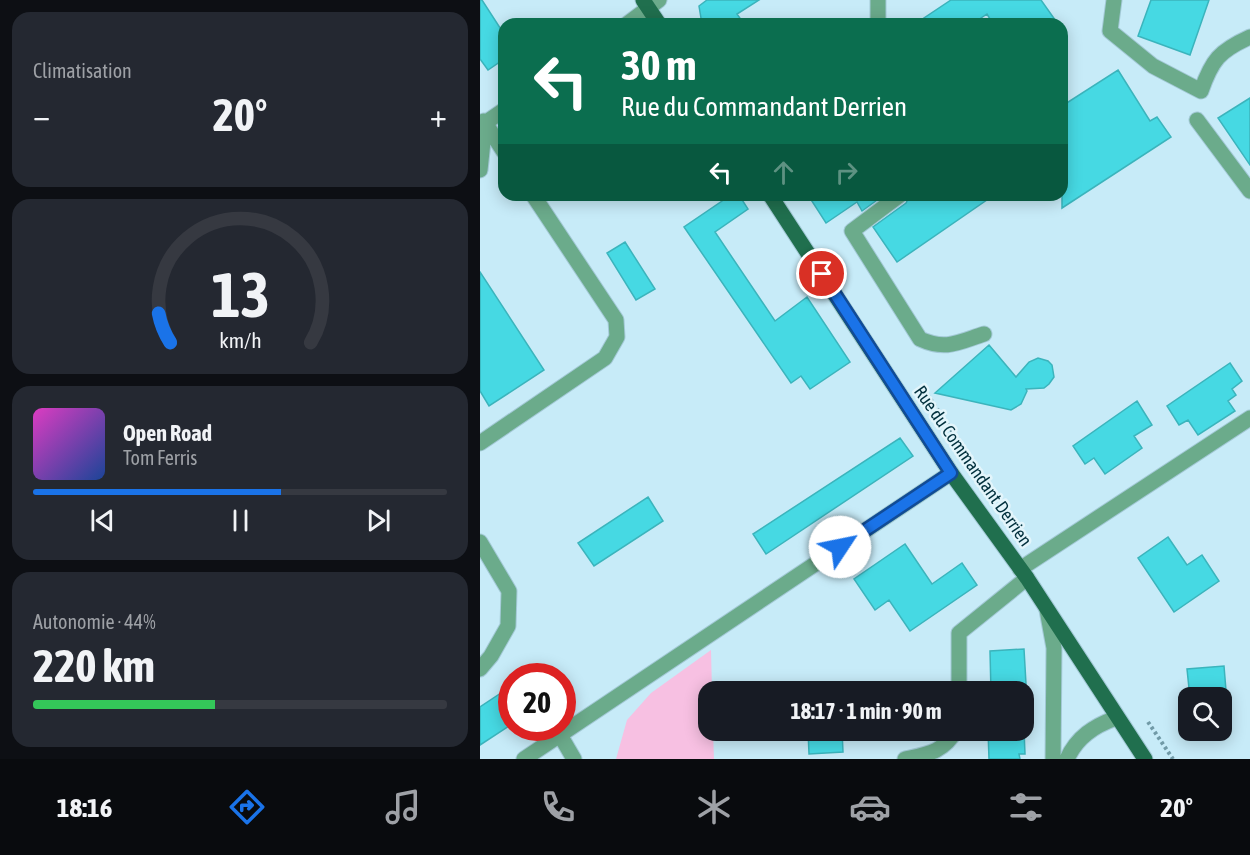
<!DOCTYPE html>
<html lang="fr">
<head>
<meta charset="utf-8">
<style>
  :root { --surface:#171b24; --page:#242831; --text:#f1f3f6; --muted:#9ea1a6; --line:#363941; --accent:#1a73e8 }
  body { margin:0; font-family:"Asap Condensed",sans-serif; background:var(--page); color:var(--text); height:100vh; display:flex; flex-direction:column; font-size:22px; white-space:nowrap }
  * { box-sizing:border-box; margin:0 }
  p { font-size:20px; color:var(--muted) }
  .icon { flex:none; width:33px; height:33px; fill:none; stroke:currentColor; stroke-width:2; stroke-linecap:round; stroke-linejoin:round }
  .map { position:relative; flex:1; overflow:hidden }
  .drawer { display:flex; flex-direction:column; gap:12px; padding:12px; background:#0d0f14; width:480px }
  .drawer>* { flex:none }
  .hud { position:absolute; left:18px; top:18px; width:570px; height:183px; border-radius:18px; box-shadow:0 3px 15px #0003; background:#0b6e4f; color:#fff; overflow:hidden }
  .tools { position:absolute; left:698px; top:687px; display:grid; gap:12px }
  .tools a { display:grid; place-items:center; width:54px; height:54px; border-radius:12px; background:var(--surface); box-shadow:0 3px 15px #0003; font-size:30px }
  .speed { position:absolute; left:18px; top:663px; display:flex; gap:12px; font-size:30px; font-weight:700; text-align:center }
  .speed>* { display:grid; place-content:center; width:78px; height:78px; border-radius:50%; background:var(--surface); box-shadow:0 3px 15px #0003; line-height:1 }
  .speed .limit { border:9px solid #d22; background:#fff; color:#111 }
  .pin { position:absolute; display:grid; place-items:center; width:51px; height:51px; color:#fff; margin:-26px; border:3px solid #fff; border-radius:50%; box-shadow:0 2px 6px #0007 }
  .me { position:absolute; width:66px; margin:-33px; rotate:56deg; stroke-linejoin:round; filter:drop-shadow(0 0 4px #0008) }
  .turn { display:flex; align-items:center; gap:21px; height:126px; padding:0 24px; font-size:27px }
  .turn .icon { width:78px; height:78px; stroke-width:2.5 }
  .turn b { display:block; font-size:42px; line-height:51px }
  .lanes { display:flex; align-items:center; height:57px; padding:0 24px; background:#0003; justify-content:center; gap:30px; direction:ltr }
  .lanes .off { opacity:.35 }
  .big { font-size:45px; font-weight:700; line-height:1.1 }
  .drawer .tile { flex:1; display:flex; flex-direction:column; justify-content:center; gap:9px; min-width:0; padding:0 21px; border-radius:18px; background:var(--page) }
  .drawer .dial { align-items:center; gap:0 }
  .dial svg { height:156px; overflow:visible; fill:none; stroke:var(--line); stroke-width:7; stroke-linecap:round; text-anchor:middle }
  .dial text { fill:var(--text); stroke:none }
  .song { display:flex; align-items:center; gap:18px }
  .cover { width:72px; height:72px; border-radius:9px; background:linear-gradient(135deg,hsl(310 70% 55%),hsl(220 70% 35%)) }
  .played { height:6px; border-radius:3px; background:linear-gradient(90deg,var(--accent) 60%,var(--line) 60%) }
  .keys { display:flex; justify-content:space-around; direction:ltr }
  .heat { display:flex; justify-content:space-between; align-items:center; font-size:33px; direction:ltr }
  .charge { height:9px; border-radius:4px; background:linear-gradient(90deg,#34c759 44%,var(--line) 0) }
  .trip { position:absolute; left:218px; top:681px; width:336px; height:60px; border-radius:18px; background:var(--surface); box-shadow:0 3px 15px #0003; font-weight:700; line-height:60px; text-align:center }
  .menu { display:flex; height:96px; justify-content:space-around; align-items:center; background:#090b0e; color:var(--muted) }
  .menu .icon { width:42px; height:42px }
  .menu .current { color:var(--accent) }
  .menu b { font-size:27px; color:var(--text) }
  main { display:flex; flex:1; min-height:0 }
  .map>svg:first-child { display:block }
  .green { fill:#f7c0e2 }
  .building { fill:#46d9e3; stroke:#3bb4bc; stroke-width:1.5 }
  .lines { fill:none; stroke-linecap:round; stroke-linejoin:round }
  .minor-casing { stroke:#a3c9d6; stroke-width:17 }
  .major-casing { stroke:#a3c9d6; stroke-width:17 }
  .path { stroke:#719aa7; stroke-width:4; stroke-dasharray:3 3; stroke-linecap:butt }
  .minor { stroke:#6bab8b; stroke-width:15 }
  .major { stroke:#206f4e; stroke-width:15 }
  .route-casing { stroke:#114b97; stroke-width:15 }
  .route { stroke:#1a73e8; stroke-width:10 }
  .labels { text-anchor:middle; stroke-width:5; stroke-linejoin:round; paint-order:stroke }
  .street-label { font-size:18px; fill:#002f3c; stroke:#e3f5fb }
</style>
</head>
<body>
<main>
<section class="drawer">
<div class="tile"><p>Climatisation</p>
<div class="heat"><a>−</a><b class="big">20°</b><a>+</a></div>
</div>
<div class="tile dial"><svg viewBox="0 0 100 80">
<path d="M14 69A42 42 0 1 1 86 69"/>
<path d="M14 69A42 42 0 0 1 8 54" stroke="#1a73e8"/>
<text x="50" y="56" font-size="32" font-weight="700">13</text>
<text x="50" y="72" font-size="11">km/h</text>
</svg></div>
<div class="tile">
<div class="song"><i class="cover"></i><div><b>Open Road</b><p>Tom Ferris</p></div></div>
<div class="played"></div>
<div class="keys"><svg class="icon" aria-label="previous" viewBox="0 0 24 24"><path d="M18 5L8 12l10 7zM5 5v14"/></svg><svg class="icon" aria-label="pause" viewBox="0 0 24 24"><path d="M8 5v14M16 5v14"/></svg><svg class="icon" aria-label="next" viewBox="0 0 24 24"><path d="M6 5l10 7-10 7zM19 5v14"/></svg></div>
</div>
<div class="tile"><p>Autonomie · 44%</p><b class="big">220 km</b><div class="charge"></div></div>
</section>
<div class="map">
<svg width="770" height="759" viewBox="0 0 770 759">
  <rect width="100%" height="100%" fill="#c7ebf8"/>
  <path class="green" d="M231,650L232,691L228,692V730L233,731L234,759H136L147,720L171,693Z"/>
  <path class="building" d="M0,0H2L24,34V59L8,70L0,59Z
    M227,0H279L257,14L264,24H222L219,6Z
    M471,0H561L578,24H513L507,14L492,24H435Z
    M671,0H729L710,55L658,36Z
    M638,70L670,121L677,117L691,137L582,208V106Z
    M770,98V165L738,118Z
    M251,195H259L268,209L235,232L295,321L327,297L370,362L330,389L321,376L311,383L204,227Z
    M328,195H404L382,211L377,202L346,223Z
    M430,195H514L417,262L393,227L426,203Z
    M145,242L175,289L156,300L127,253Z
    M0,272L64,370L9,406L0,391Z
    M509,345L536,377L549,362L558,358L568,361L572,365L574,377L569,384L564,388L546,389L547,391L541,404L531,410L455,393Z
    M750,363L762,381L752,389L756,395L748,401L755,411L718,435L708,420L699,425L687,406Z
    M657,401L672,425L654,436L662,448L625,474L614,458L605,464L593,446Z
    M420,438L433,456L286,554L273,534Z
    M168,497L183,521L114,566L98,543Z
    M688,537L707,565L722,555L739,581L694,612L658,558Z
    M425,544L452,584L482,563L497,585L430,631L409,600L395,610L374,579Z
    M544,649L546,684H544V692H511L510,651Z
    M744,666L749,727L741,728V698H710L707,669Z
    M21,693L32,710V724L0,745V707Z
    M328,730H362L363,752L329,754Z
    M508,730H544L545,754H539L540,759H509Z"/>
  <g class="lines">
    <g class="minor-casing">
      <path id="minor" d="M398,0V24
        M634,0L630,31L673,66L721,91C732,60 739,51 770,37
        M147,24L179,0
        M717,120L770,191
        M4,121L24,152
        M0,122L5,123L24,110
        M0,170L5,123
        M420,195L372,231L440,339C466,351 479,342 504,334
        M0,443L125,358L137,337L136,320L53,195
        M0,542L29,591L28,626L11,656L0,669
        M540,569L770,418
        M567,610L574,648L573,759
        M479,692V633L547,578
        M80,735L94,759
        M44,759L471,473
        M425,759C448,754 464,752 476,730
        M587,759C597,737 614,726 636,718"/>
    </g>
    <g class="major-casing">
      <path id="major" d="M163,0L179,24
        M290,195L471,473L547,578L665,759"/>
    </g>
    <path class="path" d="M447,394L512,490
      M668,722L693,759"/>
    <use href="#minor" class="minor"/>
    <use href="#major" class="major"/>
  </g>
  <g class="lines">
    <g class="route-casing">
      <path id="route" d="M342,274L471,473L360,547"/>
    </g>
    <use href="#route" class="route"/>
  </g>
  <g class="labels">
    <g class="street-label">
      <text transform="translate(493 466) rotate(55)" y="6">Rue du Commandant Derrien</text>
    </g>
  </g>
</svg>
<div class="tools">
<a><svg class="icon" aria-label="search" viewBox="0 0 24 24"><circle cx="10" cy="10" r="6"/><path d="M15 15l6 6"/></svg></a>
</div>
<div class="speed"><div class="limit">20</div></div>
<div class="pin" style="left:342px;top:274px;background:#d93025"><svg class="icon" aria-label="arrive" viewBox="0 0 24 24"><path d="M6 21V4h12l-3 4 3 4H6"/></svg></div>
<svg class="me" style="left:360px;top:547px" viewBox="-20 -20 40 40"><circle r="19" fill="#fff"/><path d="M0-13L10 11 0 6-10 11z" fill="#1a73e8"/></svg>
<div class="trip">18:17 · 1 min · 90 m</div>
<div class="hud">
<div class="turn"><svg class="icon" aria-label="left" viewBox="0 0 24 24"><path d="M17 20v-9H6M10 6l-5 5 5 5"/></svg><div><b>30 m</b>Rue du Commandant Derrien</div></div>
<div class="lanes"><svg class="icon" aria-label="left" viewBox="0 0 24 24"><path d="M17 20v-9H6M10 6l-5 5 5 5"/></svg><svg class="icon off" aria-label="ahead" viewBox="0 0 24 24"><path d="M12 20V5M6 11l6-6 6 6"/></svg><svg class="icon off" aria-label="right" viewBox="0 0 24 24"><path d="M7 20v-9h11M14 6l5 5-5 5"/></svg></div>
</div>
</div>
</main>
<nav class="menu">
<b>18:16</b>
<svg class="icon current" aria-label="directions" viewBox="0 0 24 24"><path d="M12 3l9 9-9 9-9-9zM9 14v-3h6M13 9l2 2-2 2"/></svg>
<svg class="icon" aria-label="music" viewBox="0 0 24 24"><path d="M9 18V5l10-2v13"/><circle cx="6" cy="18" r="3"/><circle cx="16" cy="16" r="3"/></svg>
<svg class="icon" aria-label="phone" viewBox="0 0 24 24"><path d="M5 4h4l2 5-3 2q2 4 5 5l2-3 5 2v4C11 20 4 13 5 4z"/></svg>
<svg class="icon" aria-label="climate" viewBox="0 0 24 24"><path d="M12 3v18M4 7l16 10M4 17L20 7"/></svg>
<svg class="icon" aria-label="car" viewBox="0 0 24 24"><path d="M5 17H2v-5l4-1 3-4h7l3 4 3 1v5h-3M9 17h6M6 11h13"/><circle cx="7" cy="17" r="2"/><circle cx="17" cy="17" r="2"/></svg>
<svg class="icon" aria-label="filters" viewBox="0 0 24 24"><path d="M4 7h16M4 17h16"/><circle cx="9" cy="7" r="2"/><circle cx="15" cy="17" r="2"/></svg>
<b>20°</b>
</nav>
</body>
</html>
